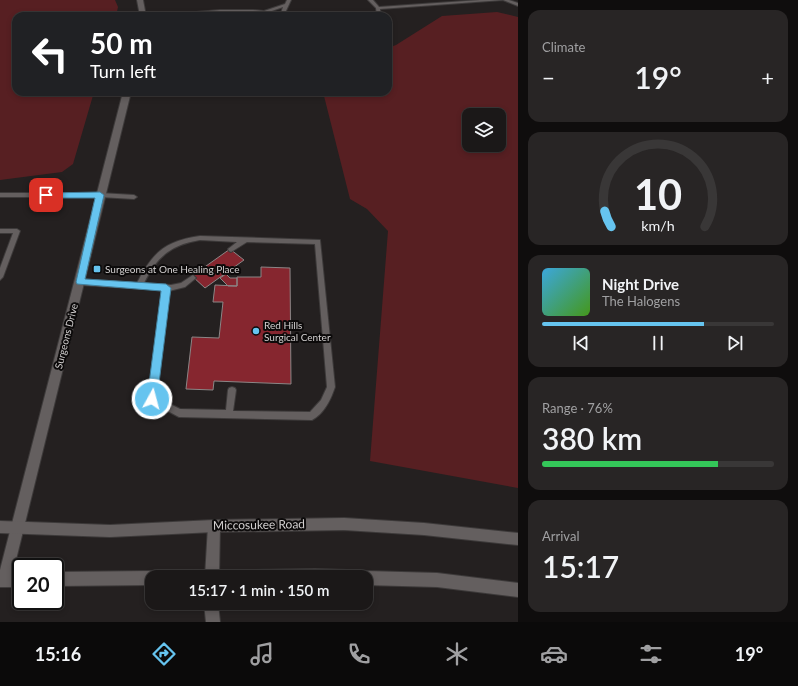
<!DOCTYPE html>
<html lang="en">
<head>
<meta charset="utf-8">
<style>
  :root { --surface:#1b1818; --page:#282525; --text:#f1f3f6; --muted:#a0a0a2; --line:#393737; --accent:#66c4ef }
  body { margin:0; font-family:Lato,sans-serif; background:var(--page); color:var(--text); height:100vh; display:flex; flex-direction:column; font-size:15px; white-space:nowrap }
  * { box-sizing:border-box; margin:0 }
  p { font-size:13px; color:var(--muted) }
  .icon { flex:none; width:22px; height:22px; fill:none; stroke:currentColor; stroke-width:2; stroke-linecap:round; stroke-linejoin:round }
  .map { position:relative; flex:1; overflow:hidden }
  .details { display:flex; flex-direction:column; gap:10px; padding:10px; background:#0f0d0d; width:280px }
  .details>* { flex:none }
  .guide { position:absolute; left:12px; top:12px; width:380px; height:84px; border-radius:12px; box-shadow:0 2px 6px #0003,0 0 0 1px var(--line); background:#202124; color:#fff; overflow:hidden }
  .fabs { position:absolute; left:462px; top:108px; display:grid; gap:8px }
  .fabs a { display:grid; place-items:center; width:44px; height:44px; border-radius:8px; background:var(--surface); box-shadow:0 2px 6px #0003,0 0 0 1px var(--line); font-size:20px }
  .speed { position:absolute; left:12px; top:558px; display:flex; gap:8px; font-size:20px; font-weight:700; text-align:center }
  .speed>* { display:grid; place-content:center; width:52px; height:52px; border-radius:50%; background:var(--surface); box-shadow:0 2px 6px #0003,0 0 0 1px var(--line); line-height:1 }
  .speed .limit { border:2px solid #111; border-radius:6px; background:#fff; color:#111 }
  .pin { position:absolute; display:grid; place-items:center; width:34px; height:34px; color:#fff; margin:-17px; border-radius:8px; box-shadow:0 2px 6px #0006 }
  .me { position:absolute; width:44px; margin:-22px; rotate:7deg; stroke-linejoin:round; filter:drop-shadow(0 0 3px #0008) }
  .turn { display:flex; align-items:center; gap:14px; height:84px; padding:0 12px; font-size:18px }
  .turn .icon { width:52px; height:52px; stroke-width:2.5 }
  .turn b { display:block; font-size:28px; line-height:34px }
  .big { font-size:30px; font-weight:600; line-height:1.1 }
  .details .card { flex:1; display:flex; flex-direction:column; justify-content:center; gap:6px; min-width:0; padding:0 14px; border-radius:12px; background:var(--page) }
  .details .dial { align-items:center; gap:0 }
  .dial svg { height:104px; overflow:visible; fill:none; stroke:var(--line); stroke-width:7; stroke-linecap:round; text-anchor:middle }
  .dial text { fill:var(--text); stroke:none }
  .song { display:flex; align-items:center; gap:12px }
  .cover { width:48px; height:48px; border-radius:6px; background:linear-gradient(135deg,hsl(200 70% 55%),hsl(100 70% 35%)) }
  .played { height:4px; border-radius:2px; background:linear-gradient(90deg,var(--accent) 70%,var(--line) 70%) }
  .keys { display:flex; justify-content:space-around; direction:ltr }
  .heat { display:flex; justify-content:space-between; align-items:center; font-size:22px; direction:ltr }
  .charge { height:6px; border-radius:3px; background:linear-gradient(90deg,#34c759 76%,var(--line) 0) }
  .trip { position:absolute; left:145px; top:570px; width:228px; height:40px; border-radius:12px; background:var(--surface); box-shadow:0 2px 6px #0003,0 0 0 1px var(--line); font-weight:600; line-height:40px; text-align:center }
  .tab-bar { display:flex; height:64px; justify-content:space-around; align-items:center; background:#0b0a0a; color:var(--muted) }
  .tab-bar .icon { width:28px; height:28px }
  .tab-bar .selected { color:var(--accent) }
  .tab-bar b { font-size:18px; color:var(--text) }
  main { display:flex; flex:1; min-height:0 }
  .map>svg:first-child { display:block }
  .green { fill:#571f22; fill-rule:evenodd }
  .building { fill:#86262f; stroke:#8b8686 }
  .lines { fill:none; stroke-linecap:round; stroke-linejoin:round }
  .lane-casing { stroke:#3d3a3a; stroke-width:2 }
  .street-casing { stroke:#3d3a3a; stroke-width:2 }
  .secondary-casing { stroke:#3d3a3a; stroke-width:2 }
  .lane { fill:#645f5f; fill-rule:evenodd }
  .street { fill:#645f5f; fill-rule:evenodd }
  .secondary { fill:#645f5f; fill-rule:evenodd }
  .route { fill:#66c4ef; stroke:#427f9b }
  .poi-dot { fill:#66c4ef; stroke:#0c0a0a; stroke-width:1.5 }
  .labels { text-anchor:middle; stroke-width:4; stroke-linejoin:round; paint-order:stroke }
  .poi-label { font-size:10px; fill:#d3d0d0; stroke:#0c0a0a; text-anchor:start }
  .street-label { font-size:10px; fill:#d3d0d0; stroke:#0c0a0a }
  .near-street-label { font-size:12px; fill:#d3d0d0; stroke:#0c0a0a }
</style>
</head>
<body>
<main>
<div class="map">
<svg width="518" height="622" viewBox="0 0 518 622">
  <rect width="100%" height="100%" fill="#242020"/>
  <path class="green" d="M0,0H115L118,7L116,16H16V92H94L73,164L62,172L0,180Z
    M497,12L518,17V488L370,461L388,231L367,209L350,199L323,92H388V48L396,45L442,16ZM469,115H499V145H469Z"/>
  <path class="building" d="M230,249L244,260L205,288L192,276Z
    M261,267L290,268L291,384L214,381L213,390L186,389L192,337L219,338L223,302H213L215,285L237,286V277H261Z
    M226,274L230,278H237V286H228L220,278Z"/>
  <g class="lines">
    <g class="lane-casing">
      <path id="lane" d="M287,0H291L285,13L287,16H283L281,13L283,7L269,12L280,16L237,12L158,16L160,15L220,10H253L264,11L285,4Z
        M368,0H373L379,7L480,0H509L518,3V6L503,0L380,9L381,16H377L376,8Z
        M0,193H100L134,195L137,197L134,199L100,197H0Z
        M0,229H17L20,231L3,277L0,280V268L13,233H0Z
        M200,236L320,240L335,387C331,399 324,414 312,420L179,417L149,401L148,399L162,290L80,285L78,284L77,282L78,280L80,279L137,283C153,252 165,241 200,236ZM200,240L237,242L228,249L229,251L231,252L247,242L315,244L327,387L321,400L310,412L233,411L236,390L235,388L232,387L229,388L228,390L226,410L180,409L156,397L169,291L185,287L196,278L193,275L181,283L171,285L144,283C157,257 170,245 200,240Z"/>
    </g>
    <g class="street-casing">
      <path id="street" d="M137,0H143L146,16H140Z
        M123,92H131L11,580L9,585L4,587L0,585V570Z
        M214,520L218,522L220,526L219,577H205L208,526L210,522Z
        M204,603H218L220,622H206Z"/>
    </g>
    <g class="secondary-casing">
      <path id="secondary" d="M344,518L424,523L518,533V545L424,535L344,530L214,532L110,537L0,533V521L110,525L214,520Z
        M315,569L348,570L353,572L355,577H245L247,572L252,570Z
        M152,571L157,573L158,577H152V585L55,586V572Z
        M366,571L437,573L518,583V597L437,587L366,585V577H360L361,573Z
        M0,573H21V587H0Z"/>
    </g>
    <use href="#lane" class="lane"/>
    <use href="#street" class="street"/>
    <use href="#secondary" class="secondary"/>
  </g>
  <path class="route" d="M100,192L104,195L85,279L166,284L171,288L157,399L156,402L152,404L149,402L147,399L161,291L77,284L76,282L95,198H46L42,195L46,193Z"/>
  <g class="poi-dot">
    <rect x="93" y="265" width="8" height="8" rx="2"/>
    <circle cx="256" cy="331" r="4"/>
  </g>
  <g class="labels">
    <g class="poi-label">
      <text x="105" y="273">Surgeons at One Healing Place</text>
      <text x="264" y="329">Red Hills<tspan x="264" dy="12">Surgical Center</tspan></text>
    </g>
    <g class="street-label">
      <text transform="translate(66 336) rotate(-76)" y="4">Surgeons Drive</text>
    </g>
    <g class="near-street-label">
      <text transform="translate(259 525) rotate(-1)" y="4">Miccosukee Road</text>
    </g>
  </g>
</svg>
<div class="fabs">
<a><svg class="icon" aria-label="layers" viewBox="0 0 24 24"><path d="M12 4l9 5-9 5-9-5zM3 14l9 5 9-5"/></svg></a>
</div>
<div class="speed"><div class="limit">20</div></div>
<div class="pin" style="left:46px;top:195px;background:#d93025"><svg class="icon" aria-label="arrive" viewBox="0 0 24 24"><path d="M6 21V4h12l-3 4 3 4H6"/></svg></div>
<svg class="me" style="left:152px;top:399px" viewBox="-20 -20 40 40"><circle r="17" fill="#66c4ef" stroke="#fff" stroke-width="3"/><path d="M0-11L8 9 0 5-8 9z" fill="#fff"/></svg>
<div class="trip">15:17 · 1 min · 150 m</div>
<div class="guide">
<div class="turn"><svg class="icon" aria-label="left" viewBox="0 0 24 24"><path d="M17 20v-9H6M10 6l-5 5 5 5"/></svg><div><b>50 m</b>Turn left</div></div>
</div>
</div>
<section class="details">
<div class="card"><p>Climate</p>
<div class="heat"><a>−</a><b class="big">19°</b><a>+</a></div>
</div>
<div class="card dial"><svg viewBox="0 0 100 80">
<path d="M14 69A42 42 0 1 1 86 69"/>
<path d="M14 69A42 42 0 0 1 9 57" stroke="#66c4ef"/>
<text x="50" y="56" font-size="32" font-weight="700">10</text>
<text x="50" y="72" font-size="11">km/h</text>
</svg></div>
<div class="card">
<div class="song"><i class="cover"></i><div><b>Night Drive</b><p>The Halogens</p></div></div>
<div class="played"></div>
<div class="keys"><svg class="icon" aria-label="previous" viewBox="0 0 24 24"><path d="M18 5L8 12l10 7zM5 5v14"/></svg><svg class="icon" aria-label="pause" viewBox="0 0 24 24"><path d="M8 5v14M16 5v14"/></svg><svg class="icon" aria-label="next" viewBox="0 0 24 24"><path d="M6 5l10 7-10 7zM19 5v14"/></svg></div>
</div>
<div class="card"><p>Range · 76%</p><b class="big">380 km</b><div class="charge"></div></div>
<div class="card"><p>Arrival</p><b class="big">15:17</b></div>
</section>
</main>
<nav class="tab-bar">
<b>15:16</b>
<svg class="icon selected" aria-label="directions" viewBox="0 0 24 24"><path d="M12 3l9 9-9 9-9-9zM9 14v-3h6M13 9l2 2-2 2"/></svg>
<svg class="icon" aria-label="music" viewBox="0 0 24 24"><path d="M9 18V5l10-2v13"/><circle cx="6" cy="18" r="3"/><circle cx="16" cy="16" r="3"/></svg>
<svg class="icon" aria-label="phone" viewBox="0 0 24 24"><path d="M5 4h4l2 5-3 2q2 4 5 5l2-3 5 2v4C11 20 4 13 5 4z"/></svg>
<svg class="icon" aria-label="climate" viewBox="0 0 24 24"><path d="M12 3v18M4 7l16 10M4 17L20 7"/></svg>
<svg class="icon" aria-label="car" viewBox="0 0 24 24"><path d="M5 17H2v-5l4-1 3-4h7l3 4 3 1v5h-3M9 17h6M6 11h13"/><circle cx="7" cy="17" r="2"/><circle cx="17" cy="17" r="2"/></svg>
<svg class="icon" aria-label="filters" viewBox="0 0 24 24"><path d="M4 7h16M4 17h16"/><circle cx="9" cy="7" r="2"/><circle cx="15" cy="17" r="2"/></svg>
<b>19°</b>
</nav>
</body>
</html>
